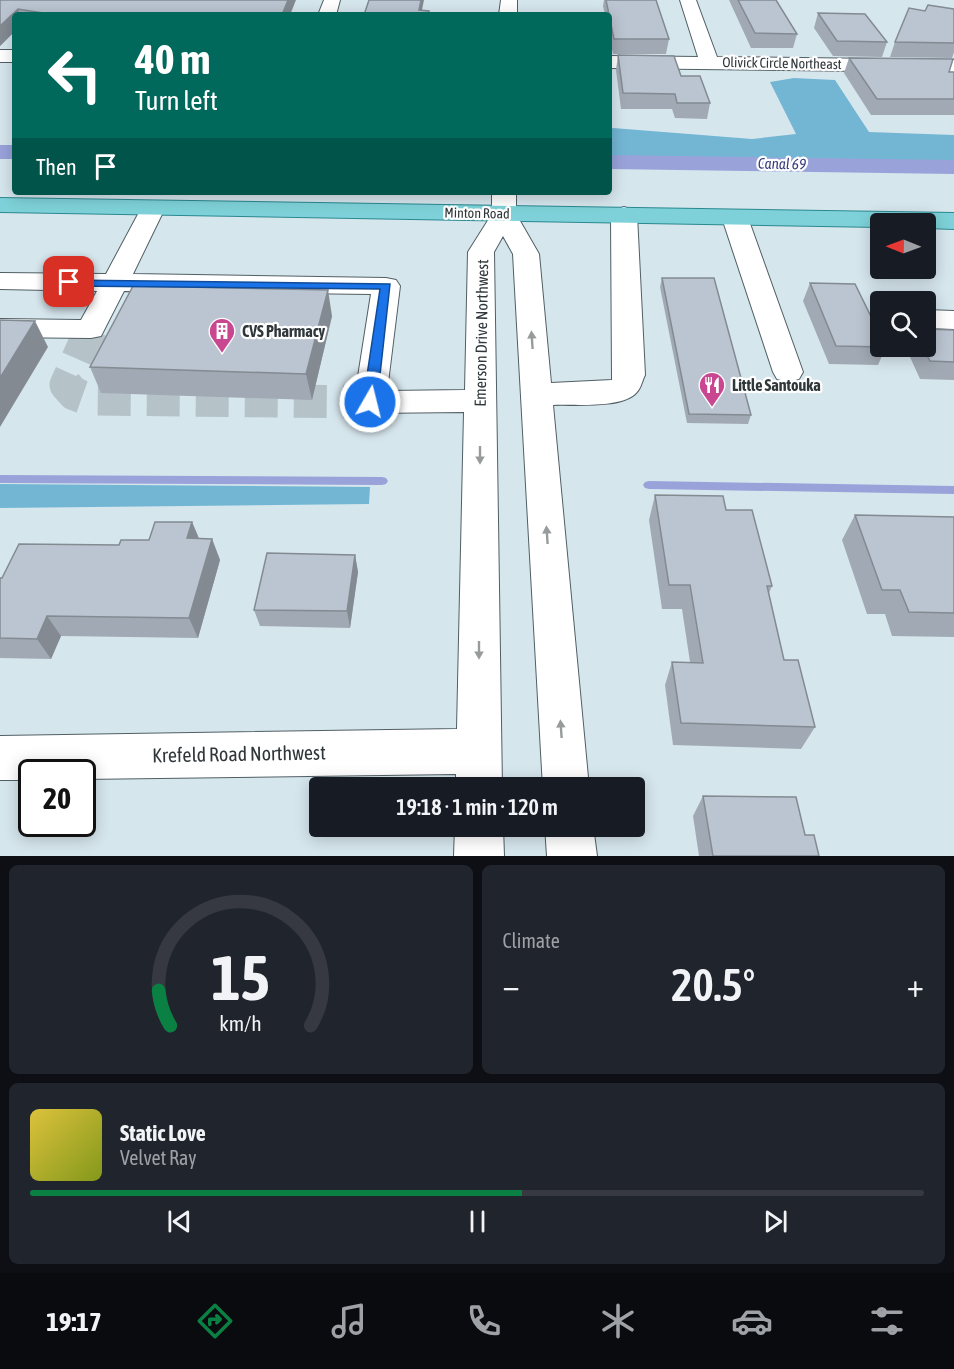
<!DOCTYPE html>
<html lang="en">
<head>
<meta charset="utf-8">
<style>
  :root { --surface:#171b24; --page:#20242c; --text:#f1f3f6; --muted:#9ea1a6; --line:#363941; --accent:#0b8043 }
  body { margin:0; font-family:"Asap Condensed",sans-serif; background:var(--page); color:var(--text); height:100vh; display:flex; flex-direction:column; font-size:22px; white-space:nowrap }
  * { box-sizing:border-box; margin:0 }
  p { font-size:20px; color:var(--muted) }
  .icon { flex:none; width:33px; height:33px; fill:none; stroke:currentColor; stroke-width:2; stroke-linecap:round; stroke-linejoin:round }
  .map { position:relative; height:856px; overflow:hidden }
  .panel { display:flex; flex-direction:column; gap:9px; padding:9px; background:#0d0f14; flex:1 }
  .panel>* { flex:none }
  .guide { position:absolute; left:12px; top:12px; width:600px; height:183px; border-radius:6px; box-shadow:0 3px 15px #0003; background:#00695c; color:#fff; overflow:hidden }
  .needle { width:39px; rotate:271deg }
  .fabs { position:absolute; left:870px; top:213px; display:grid; gap:12px }
  .fabs a { display:grid; place-items:center; width:66px; height:66px; border-radius:6px; background:var(--surface); box-shadow:0 3px 15px #0003; font-size:30px }
  .speed { position:absolute; left:18px; top:759px; display:flex; gap:12px; font-size:30px; font-weight:700; text-align:center }
  .speed>* { display:grid; place-content:center; width:78px; height:78px; border-radius:50%; background:var(--surface); box-shadow:0 3px 15px #0003; line-height:1 }
  .speed .limit { border:3px solid #111; border-radius:9px; background:#fff; color:#111 }
  .pin { position:absolute; display:grid; place-items:center; width:51px; height:51px; color:#fff; margin:-26px; border-radius:12px; box-shadow:0 3px 9px #0006 }
  .me { position:absolute; width:66px; margin:-33px; rotate:8deg; stroke-linejoin:round; filter:drop-shadow(0 0 4px #0008) }
  .turn { display:flex; align-items:center; gap:21px; height:126px; padding:0 24px; font-size:27px }
  .turn .icon { width:78px; height:78px; stroke-width:2.5 }
  .turn b { display:block; font-size:42px; line-height:51px }
  .then { display:flex; align-items:center; height:57px; padding:0 24px; background:#0003; gap:12px; font-size:22px }
  .big { font-size:45px; font-weight:600; line-height:1.1 }
  .panel .card { flex:1; display:flex; flex-direction:column; justify-content:center; gap:9px; min-width:0; padding:0 21px; border-radius:9px; background:var(--page) }
  .panel .dial { align-items:center; gap:0 }
  .dial svg { height:156px; overflow:visible; fill:none; stroke:var(--line); stroke-width:7; stroke-linecap:round; text-anchor:middle }
  .dial text { fill:var(--text); stroke:none }
  .song { display:flex; align-items:center; gap:18px }
  .cover { width:72px; height:72px; border-radius:9px; background:linear-gradient(135deg,hsl(50 70% 55%),hsl(70 70% 35%)) }
  .played { height:6px; border-radius:3px; background:linear-gradient(90deg,var(--accent) 55%,var(--line) 55%) }
  .keys { display:flex; justify-content:space-around; direction:ltr }
  .heat { display:flex; justify-content:space-between; align-items:center; font-size:33px; direction:ltr }
  .panel .tiles { flex:1; display:grid; gap:9px; grid-template-columns:1fr 1fr }
  .card:last-child { grid-column:span 2 }
  .trip { position:absolute; left:309px; top:777px; width:336px; height:60px; border-radius:6px; background:var(--surface); box-shadow:0 3px 15px #0003; font-weight:600; line-height:60px; text-align:center }
  .menu { display:flex; height:96px; justify-content:space-around; align-items:center; background:#090b0e; color:var(--muted) }
  .menu .icon { width:42px; height:42px }
  .menu .current { color:var(--accent) }
  .menu b { font-size:27px; color:var(--text) }
  .map>svg:first-child { display:block }
  .forest { fill:#73b6d4 }
  .lines { fill:none; stroke-linecap:round; stroke-linejoin:round }
  .stream { fill:#99a3da; fill-rule:evenodd }
  .canal { fill:#99a3da; fill-rule:evenodd }
  .minor-tunnel { stroke:#b5c3c9; stroke-width:33; stroke-dasharray:33 16; stroke-linecap:butt }
  .minor-casing { stroke:#515f65; stroke-width:2 }
  .major-casing { stroke:#2b8890; stroke-width:2 }
  .minor { fill:#fff; fill-rule:evenodd }
  .major { fill:#7ed1d8; fill-rule:evenodd }
  .wall { fill:#a1a9b4 }
  .shaded-wall { fill:#838a92 }
  .building { fill:#bbc5d1; stroke:#838a92; stroke-width:1.5 }
  .oneway { fill:#989b9c }
  .route { fill:#1a73e8; stroke:#114b97; stroke-width:1.5 }
  .labels { text-anchor:middle; stroke-width:4.5; stroke-linejoin:round; paint-order:stroke }
  .far-street-label { font-size:14px; fill:#30373a; stroke:#fff }
  .far-water-label { font-size:15px; font-style:italic; fill:#363b7d; stroke:#fff }
  .poi-label { font-size:16px; font-weight:bold; fill:#30373a; stroke:#fff; text-anchor:start }
  .street-label { font-size:16px; fill:#30373a; stroke:#fff }
  .near-street-label { font-size:20px; fill:#30373a; stroke:#fff }
</style>
</head>
<body>
<div class="map">
<svg width="954" height="856" viewBox="0 0 954 856">
  <rect width="100%" height="100%" fill="#d6e6ed"/>
  <path class="forest" d="M794,78L835,80L869,132L954,135V162L609,156V129L613,128L752,139L796,134L770,82Z
    M0,484L370,487L369,504L0,508Z"/>
  <g class="lines">
    <path class="stream" d="M0,475L382,477L386,478L388,481L386,484L382,485L0,483Z
      M649,481L954,486V494L649,489L645,488L643,485L645,482Z"/>
    <path class="canal" d="M0,145H15V159H0Z
      M609,155L954,160V174L609,169Z"/>
    <path class="minor-tunnel" d="M91,329L66,385L74,394L88,399L370,402"/>
    <g class="minor-casing">
      <path id="minor" d="M324,0H340L336,15H318Z
        M501,0H517V15H499Z
        M680,0H696L717,57L954,60V72L609,68V56L698,57Z
        M0,50H15V62H0Z
        M492,192H516V214L539,254L551,383L612,380L611,215L615,210L624,207L633,210L637,215L645,375C642,381 641,388 637,392C623,409 574,404 553,405L589,788H543L513,254L503,236L494,252L502,788H456V774L82,779V772H32V780H0V736L457,729L464,412L370,413L359,410L354,402L371,294L124,291L101,336L91,338L0,337V319L81,320L97,291L0,289V273L106,274L144,203L153,201L162,203L165,208L133,274L386,278L396,280L400,286L387,391L465,390L468,252L492,214Z
        M735,210L744,213L748,218L803,372L799,379L788,382L777,379L773,372L722,218L726,213Z
        M926,310L954,311V329L926,328Z
        M455,826H503L504,856H454Z
        M545,826H593L597,856H547Z"/>
    </g>
    <g class="major-casing">
      <path id="major" d="M0,198L954,213V229L926,228V224H880V227L0,212Z"/>
    </g>
    <use href="#minor" class="minor"/>
    <use href="#major" class="major"/>
  </g>
  <path class="wall" d="M0,0L290,15H15V31L0,46Z
    M604,0H656L669,39L666,54H613L609,36V15H605L603,6Z
    M729,0H776L797,34L793,48H751Z
    M954,9V52L952,58L890,57L895,42L925,11Z
    M818,13L887,42L882,57L833,56L814,28Z
    M618,55L681,76L710,103L707,119L675,118L672,109H621L616,70Z
    M849,58L954,72V115H871L844,73Z
    M662,278L751,415L748,424L687,423L660,287Z
    M810,283L886,347L878,365L829,364L803,301Z
    M332,316L312,400L101,393L90,367Z
    M954,330V380L920,379L905,346H926Z
    M655,495L726,510L772,586L769,593L784,660L815,727L801,749L673,745L665,685L672,662H690L682,609H662L649,520Z
    M855,515L954,517V637L892,636L885,614H867L842,540Z
    M192,522L199,539H212L220,560L198,638L61,636L51,659L0,658V578L149,540Z
    M355,555L358,572L350,628L260,626L254,610Z
    M703,796L805,835L819,856H699L693,816Z"/>
  <path class="shaded-wall" d="M288,0H296L290,15H282Z
    M421,0H424L421,15L419,10Z
    M18,9L20,15H15V31L0,46V26Z
    M328,290L332,316L312,400L306,374Z
    M35,321L48,347L0,427V378Z
    M192,522L201,543L187,538Z
    M212,539L220,560L198,638L189,618Z
    M355,555L358,572L350,628L347,611Z
    M47,616L61,636L51,659L37,639Z"/>
  <path class="building" d="M0,0H288L282,15H56L18,9L0,26Z
    M369,0H421L419,10L429,11L428,15H364Z
    M606,0H656L669,39H614Z
    M738,0H776L797,34L755,33Z
    M928,5L954,9V43L895,42L909,8L925,11Z
    M818,13L865,14L887,42L837,41Z
    M618,55L674,56L681,76H700L710,103H677L675,94L623,93Z
    M849,58L953,59L949,72H954V99H877Z
    M662,278H714L751,415L689,414Z
    M810,283L855,284L880,335V346L886,347L836,346Z
    M133,286L328,290L306,374L90,367Z
    M0,320L35,321L0,378Z
    M926,329L954,330V362L930,361L922,346H926Z
    M655,495L723,496L726,510H752L772,586H767L784,660H798L815,727L681,723L672,662L703,663L690,585H669Z
    M855,515L954,517V613L909,612L900,590H882Z
    M155,522H192L187,538L212,539L189,618L47,616L37,639L0,638V578H2L19,544L119,545L121,540H149Z
    M267,553L355,555L347,611L254,610Z
    M703,796L796,797L805,835H814L819,856H713Z"/>
  <defs><path id="oneway-solid" d="M-6-.8H1V-3.2L6.5 0L1 3.2V.8H-6Z" transform="scale(1.5)"/></defs>
  <g class="oneway">
    <use href="#oneway-solid" transform="translate(532 340) rotate(-94)"/>
    <use href="#oneway-solid" transform="translate(480 455) rotate(90)"/>
    <use href="#oneway-solid" transform="translate(547 535) rotate(-94)"/>
    <use href="#oneway-solid" transform="translate(479 650) rotate(90)"/>
    <use href="#oneway-solid" transform="translate(561 729) rotate(-94)"/>
  </g>
  <path class="route" d="M65,280L390,284L377,402L370,407L363,402L380,289L69,286L63,282Z"/>
  <defs>
    <g id="building-pin" transform="scale(1.35)"><path d="M0 17L-7.5 6A9.5 9.5 0 1 1 7.5 6Z" fill="#c84790" stroke="#fff"/><path d="M-4-6H4V6H1V3H-1V6H-4ZM-2.5-4.3h1.7v1.8h-1.7ZM.8-4.3h1.7v1.8H.8ZM-2.5-1h1.7V.8h-1.7ZM.8-1h1.7V.8H.8Z" fill="#fff"/></g>
    <g id="restaurant-pin" transform="scale(1.35)"><path d="M0 17L-7.5 6A9.5 9.5 0 1 1 7.5 6Z" fill="#c84790" stroke="#fff"/><path d="M-5-6h1v4h1v-4h1v4h1v-4h1v5L-1.5 .5V6h-2V.5L-5-1ZM5-6V6H3V1.5H1.5Q1.5-4 5-6Z" fill="#fff"/></g>
  </defs>
  <g fill-rule="evenodd">
    <use href="#building-pin" x="222" y="331"/>
    <use href="#restaurant-pin" x="712" y="385"/>
  </g>
  <g class="labels">
    <g class="far-street-label">
      <text transform="translate(782 63) rotate(1)" y="5">Olivick Circle Northeast</text>
      <text transform="translate(477 213) rotate(1)" y="5">Minton Road</text>
    </g>
    <g class="far-water-label">
      <text transform="translate(782 164) rotate(1)" y="5">Canal 69</text>
    </g>
    <g class="poi-label">
      <text x="242" y="337">CVS Pharmacy</text>
      <text x="732" y="391">Little Santouka</text>
    </g>
    <g class="street-label">
      <text transform="translate(481 333) rotate(-89)" y="6">Emerson Drive Northwest</text>
    </g>
    <g class="near-street-label">
      <text transform="translate(239 754) rotate(-1)" y="7">Krefeld Road Northwest</text>
    </g>
  </g>
</svg>
<div class="fabs">
<a><svg class="needle" viewBox="-14 -14 28 28"><path d="M0-13l5 13h-10z" fill="#e53935"/><path d="M0 13l5-13h-10z" fill="#9ea1a6"/></svg></a>
<a><svg class="icon" aria-label="search" viewBox="0 0 24 24"><circle cx="10" cy="10" r="6"/><path d="M15 15l6 6"/></svg></a>
</div>
<div class="speed"><div class="limit">20</div></div>
<div class="pin" style="left:69px;top:282px;background:#d93025"><svg class="icon" aria-label="arrive" viewBox="0 0 24 24"><path d="M6 21V4h12l-3 4 3 4H6"/></svg></div>
<svg class="me" style="left:370px;top:402px" viewBox="-20 -20 40 40"><circle r="17" fill="#1a73e8" stroke="#fff" stroke-width="3"/><path d="M0-11L8 9 0 5-8 9z" fill="#fff"/></svg>
<div class="trip">19:18 · 1 min · 120 m</div>
<div class="guide">
<div class="turn"><svg class="icon" aria-label="left" viewBox="0 0 24 24"><path d="M17 20v-9H6M10 6l-5 5 5 5"/></svg><div><b>40 m</b>Turn left</div></div>
<div class="then">Then<svg class="icon" aria-label="arrive" viewBox="0 0 24 24"><path d="M6 21V4h12l-3 4 3 4H6"/></svg></div>
</div>
</div>
<section class="panel">
<div class="tiles">
<div class="card dial"><svg viewBox="0 0 100 80">
<path d="M14 69A42 42 0 1 1 86 69"/>
<path d="M14 69A42 42 0 0 1 8 51" stroke="#0b8043"/>
<text x="50" y="56" font-size="32" font-weight="700">15</text>
<text x="50" y="72" font-size="11">km/h</text>
</svg></div>
<div class="card"><p>Climate</p>
<div class="heat"><a>−</a><b class="big">20.5°</b><a>+</a></div>
</div>
<div class="card">
<div class="song"><i class="cover"></i><div><b>Static Love</b><p>Velvet Ray</p></div></div>
<div class="played"></div>
<div class="keys"><svg class="icon" aria-label="previous" viewBox="0 0 24 24"><path d="M18 5L8 12l10 7zM5 5v14"/></svg><svg class="icon" aria-label="pause" viewBox="0 0 24 24"><path d="M8 5v14M16 5v14"/></svg><svg class="icon" aria-label="next" viewBox="0 0 24 24"><path d="M6 5l10 7-10 7zM19 5v14"/></svg></div>
</div>
</div>
</section>
<nav class="menu">
<b>19:17</b>
<svg class="icon current" aria-label="directions" viewBox="0 0 24 24"><path d="M12 3l9 9-9 9-9-9zM9 14v-3h6M13 9l2 2-2 2"/></svg>
<svg class="icon" aria-label="music" viewBox="0 0 24 24"><path d="M9 18V5l10-2v13"/><circle cx="6" cy="18" r="3"/><circle cx="16" cy="16" r="3"/></svg>
<svg class="icon" aria-label="phone" viewBox="0 0 24 24"><path d="M5 4h4l2 5-3 2q2 4 5 5l2-3 5 2v4C11 20 4 13 5 4z"/></svg>
<svg class="icon" aria-label="climate" viewBox="0 0 24 24"><path d="M12 3v18M4 7l16 10M4 17L20 7"/></svg>
<svg class="icon" aria-label="car" viewBox="0 0 24 24"><path d="M5 17H2v-5l4-1 3-4h7l3 4 3 1v5h-3M9 17h6M6 11h13"/><circle cx="7" cy="17" r="2"/><circle cx="17" cy="17" r="2"/></svg>
<svg class="icon" aria-label="filters" viewBox="0 0 24 24"><path d="M4 7h16M4 17h16"/><circle cx="9" cy="7" r="2"/><circle cx="15" cy="17" r="2"/></svg>
</nav>
</body>
</html>
